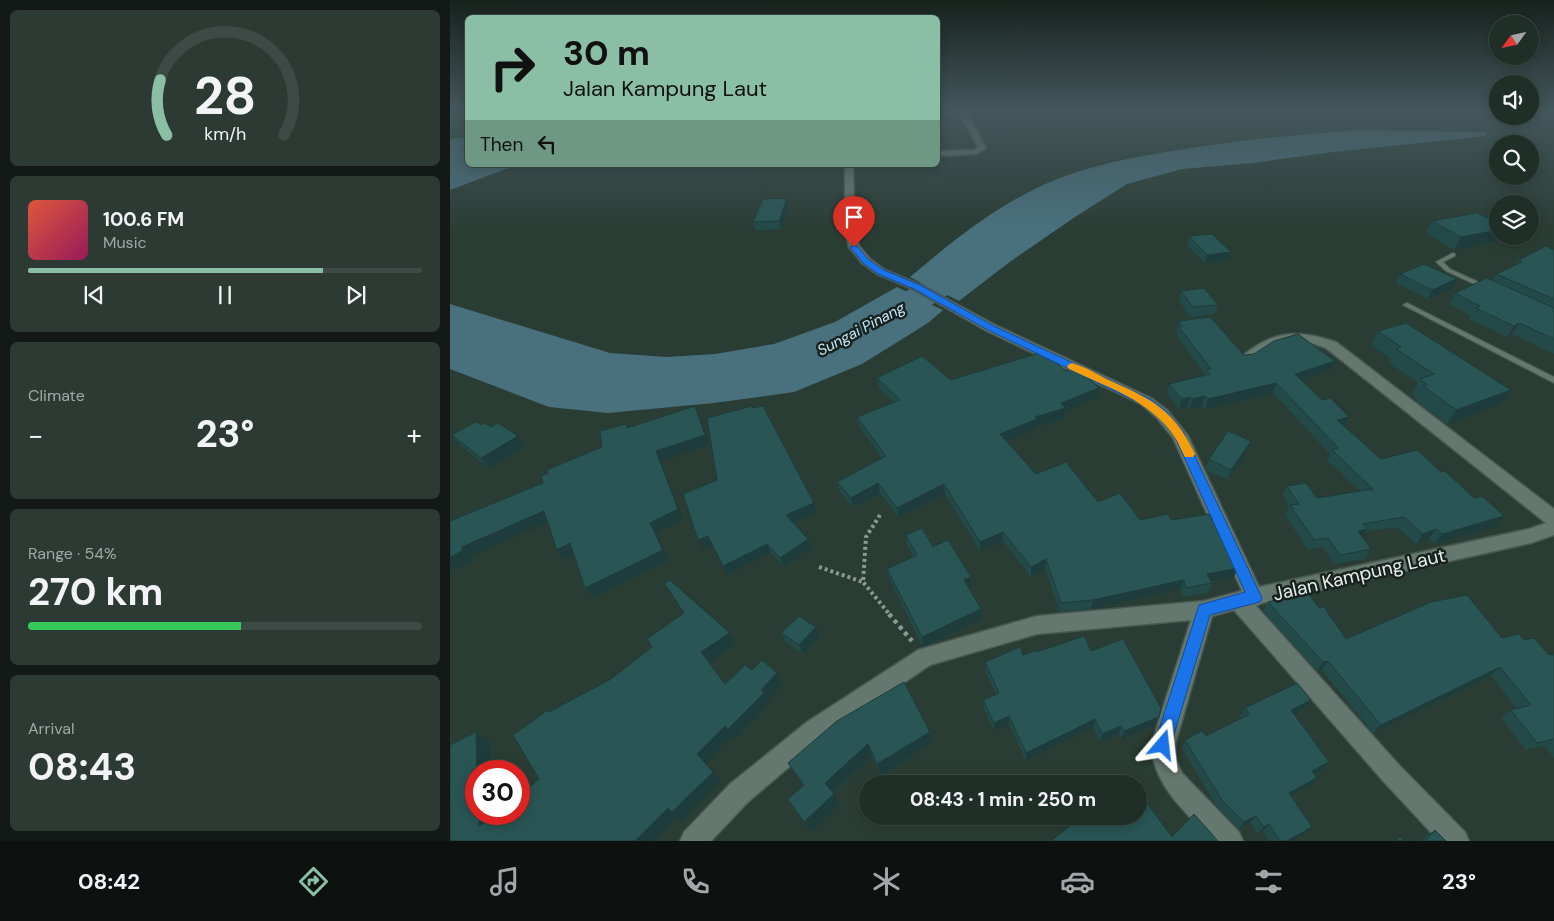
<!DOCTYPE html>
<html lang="en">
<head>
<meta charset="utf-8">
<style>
  :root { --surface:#202e28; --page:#2d3a34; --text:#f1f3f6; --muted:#a2a8a8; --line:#3d4a45; --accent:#8abfa5 }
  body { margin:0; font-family:"DM Sans",sans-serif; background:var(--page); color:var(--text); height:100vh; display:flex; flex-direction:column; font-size:19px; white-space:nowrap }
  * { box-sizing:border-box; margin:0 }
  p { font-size:16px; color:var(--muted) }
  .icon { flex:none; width:28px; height:28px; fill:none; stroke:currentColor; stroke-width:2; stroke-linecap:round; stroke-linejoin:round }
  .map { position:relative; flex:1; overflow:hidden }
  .details { display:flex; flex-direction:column; gap:10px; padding:10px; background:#121916; width:450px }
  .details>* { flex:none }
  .guide { position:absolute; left:15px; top:15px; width:475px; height:152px; border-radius:8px; box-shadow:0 2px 12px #0003,0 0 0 1px var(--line); background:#8abfa5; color:#111; overflow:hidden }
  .needle { width:32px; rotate:237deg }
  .tools { position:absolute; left:1039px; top:15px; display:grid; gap:10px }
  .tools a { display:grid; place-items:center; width:50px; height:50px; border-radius:50%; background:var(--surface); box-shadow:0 2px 12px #0003,0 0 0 1px var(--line); font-size:25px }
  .speed { position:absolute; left:15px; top:760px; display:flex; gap:10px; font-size:25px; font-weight:700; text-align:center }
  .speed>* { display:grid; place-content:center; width:65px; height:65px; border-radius:50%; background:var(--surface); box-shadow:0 2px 12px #0003,0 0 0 1px var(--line); line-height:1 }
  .speed .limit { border:8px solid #d22; background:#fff; color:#111 }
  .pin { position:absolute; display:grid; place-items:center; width:42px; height:42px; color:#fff; margin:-51px -21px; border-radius:50% 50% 50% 0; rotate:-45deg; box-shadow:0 0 5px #0007 }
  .pin .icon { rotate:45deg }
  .me { position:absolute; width:55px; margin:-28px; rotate:17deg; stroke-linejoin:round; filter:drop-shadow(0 0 4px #0008) }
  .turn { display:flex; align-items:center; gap:18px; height:105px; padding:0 15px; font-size:22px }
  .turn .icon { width:65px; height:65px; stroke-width:2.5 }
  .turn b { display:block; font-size:35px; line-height:42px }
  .then { display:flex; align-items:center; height:48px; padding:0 15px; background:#0003; gap:10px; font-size:19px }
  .big { font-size:38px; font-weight:700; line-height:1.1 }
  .details .tile { flex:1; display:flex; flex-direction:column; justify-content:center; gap:8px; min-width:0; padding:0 18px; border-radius:8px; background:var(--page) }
  .details .dial { align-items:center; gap:0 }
  .dial svg { height:130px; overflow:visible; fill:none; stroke:var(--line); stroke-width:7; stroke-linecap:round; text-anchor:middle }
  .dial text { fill:var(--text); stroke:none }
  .song { display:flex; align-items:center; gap:15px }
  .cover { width:60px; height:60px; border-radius:8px; background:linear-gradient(135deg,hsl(10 70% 55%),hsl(330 70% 35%)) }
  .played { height:5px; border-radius:2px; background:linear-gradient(90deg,var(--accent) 75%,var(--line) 75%) }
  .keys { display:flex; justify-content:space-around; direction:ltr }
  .heat { display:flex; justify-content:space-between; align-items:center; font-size:28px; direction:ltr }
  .charge { height:8px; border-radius:4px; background:linear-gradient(90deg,#34c759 54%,var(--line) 0) }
  .trip { position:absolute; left:409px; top:775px; width:288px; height:50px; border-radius:25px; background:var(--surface); box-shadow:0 2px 12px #0003,0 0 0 1px var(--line); font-weight:700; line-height:50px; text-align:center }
  .dock { display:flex; height:80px; justify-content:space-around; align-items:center; background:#0d1210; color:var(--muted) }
  .dock .icon { width:35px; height:35px }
  .dock .on { color:var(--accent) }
  .dock b { font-size:22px; color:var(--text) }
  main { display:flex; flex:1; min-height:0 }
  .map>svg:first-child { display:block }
  .water { fill:#49707d }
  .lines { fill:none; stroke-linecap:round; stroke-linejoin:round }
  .river { fill:#49707d; fill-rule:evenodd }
  .lane-casing { stroke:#485852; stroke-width:2 }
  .street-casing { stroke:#485852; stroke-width:3 }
  .path-far1 { stroke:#8a9993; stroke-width:4; stroke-dasharray:3 3; stroke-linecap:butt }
  .path { stroke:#8a9993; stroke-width:4.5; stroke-dasharray:4 4; stroke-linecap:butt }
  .lane { fill:#64786f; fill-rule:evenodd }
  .street { fill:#64786f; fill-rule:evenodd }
  .wall { fill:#234948 }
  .shaded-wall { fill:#1d3c3b }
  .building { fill:#295554; stroke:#1d3c3b }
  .route { fill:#1a73e8; stroke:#114b97 }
  .slow { fill:#f59e0b }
  .labels { text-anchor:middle; stroke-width:5; stroke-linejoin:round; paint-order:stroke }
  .far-water-label { font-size:15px; font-style:italic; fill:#c3ecfb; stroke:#19211e }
  .near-street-label { font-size:19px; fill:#e3efea; stroke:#19211e }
</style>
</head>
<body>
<main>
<section class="details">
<div class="tile dial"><svg viewBox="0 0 100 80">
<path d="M14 69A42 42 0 1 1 86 69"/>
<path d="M14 69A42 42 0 0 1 10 35" stroke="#8abfa5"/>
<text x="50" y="56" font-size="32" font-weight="700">28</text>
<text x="50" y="72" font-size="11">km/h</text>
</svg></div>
<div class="tile">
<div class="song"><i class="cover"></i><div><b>100.6 FM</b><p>Music</p></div></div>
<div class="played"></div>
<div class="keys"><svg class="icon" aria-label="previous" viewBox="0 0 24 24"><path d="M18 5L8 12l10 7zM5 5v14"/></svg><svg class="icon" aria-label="pause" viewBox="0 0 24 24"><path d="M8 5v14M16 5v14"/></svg><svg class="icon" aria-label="next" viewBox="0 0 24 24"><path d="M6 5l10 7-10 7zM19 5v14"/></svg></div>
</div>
<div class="tile"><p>Climate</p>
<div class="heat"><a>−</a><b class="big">23°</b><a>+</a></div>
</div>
<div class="tile"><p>Range · 54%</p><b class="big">270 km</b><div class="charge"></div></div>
<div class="tile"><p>Arrival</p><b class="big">08:43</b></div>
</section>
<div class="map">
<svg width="1104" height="841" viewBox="0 0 1104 841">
  <rect width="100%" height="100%" fill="#2a3d35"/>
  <path class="water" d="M910,130L1035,132L1036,136L883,152L802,163L732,169L677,184L625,217L561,261L509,301L495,294L480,304L493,310L478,323L412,364L344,392L264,403L158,413L99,407L0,369V304L160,353L217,357L265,354L324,344L385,322L447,287L470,298L483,289L460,277C497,246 534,215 577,193C624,168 677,158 729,150C789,140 850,134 910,130Z
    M17,137L18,165H67L0,190V139Z"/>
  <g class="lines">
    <path class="river" d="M528,247L539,250L543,256C525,283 462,316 433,334L421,337L409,334L404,327L409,320L483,275L517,250Z"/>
    <g class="lane-casing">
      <path id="lane" d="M1003,253L1005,254V256L993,262L1000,269L1037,286V288H1033L996,271L986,262Z
        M957,303L1104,377V383L955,306L953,305Z"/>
    </g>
    <g class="street-casing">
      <path id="street" d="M508,111H516L536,148L526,154L488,156V151L524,150L528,147Z
        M395,165H403L405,231L409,246L420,259L435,270L471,285L545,325L701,398L717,410L738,436L809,587L1079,529L1096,523L876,348C863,343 847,338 833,342C819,346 803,366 791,363L789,360L791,357C824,330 847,329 886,342L1104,509V535L1081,543L812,603L806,606L950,766L1015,832L1019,841H989L934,782L784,610L762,616L725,745L726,759L732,773L789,832L793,841H763C736,812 704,787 701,745L741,620L587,634L480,665L373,738L298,802L261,841H230L234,832L280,784L357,722L468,650L587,616L754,601L792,591L723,438L707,418L691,404L537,331L463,289L427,274L412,263L399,247L395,231Z"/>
    </g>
    <path class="path-far1" d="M430,515L416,537L413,582L440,615
      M369,567L413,582"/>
    <path class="path" d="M439,614L462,641"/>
    <use href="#lane" class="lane"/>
    <use href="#street" class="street"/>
  </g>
  <path class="wall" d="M339,206L331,229L305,230L303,222Z
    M982,221L1050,240L1004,250L976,233Z
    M739,236L779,260L755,263L737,245Z
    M1104,250V354L1062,334L1057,337L1019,319L1021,316L999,304L1005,293L1042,280L1046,274L1066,264L1069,260Z
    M950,274L1002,288L978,299L946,283Z
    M731,291L768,305L765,314L740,317L729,300Z
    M729,321L794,355L881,370L852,380L894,427L931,459L1046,526L985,544L979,539L966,544L947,527L915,532L912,537L921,549L915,559L884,564L873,547L858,550L835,515L839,506L832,495L837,486L867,498L910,491L877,460L880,454L823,393L755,409L752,406L740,409L737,407L729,409L717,394L719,384L755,375V374L727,336L728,333L726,331Z
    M928,331L1061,390L1051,404L997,424L965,400L967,397L962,394L968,383L939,363L941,359L921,345Z
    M615,371L649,388L648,397L615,411L614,418L587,427V429L556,441L586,474L648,502L690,520H721L784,577L761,582L762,583L758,593L733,597L730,589L641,609L610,612L595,568L581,577L553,541L530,551L495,494L449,517L430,493L403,507L390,492L387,482L432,458L410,427L407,417L444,402L429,388L427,378L501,380Z
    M302,406L367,512L343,523L362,548L334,567L321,553L277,575L263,545L253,549L248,540L267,480Z
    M31,425L41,427L75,446L39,468L10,445L2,435Z
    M801,441L797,451L778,480L755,469L759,459Z
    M456,535L483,547L521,577V586L518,588L531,609V618L473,647L439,578L437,569L464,557L457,544Z
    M818,602L869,608L896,639L1052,638L1074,640L1099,655L1104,656V758L1095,746L1076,750L1051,718L1061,710L1067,709L1041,675L923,733L872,670L867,671L813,611Z
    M366,627L369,637L353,654L336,642L331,633Z
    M641,651L705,725L671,739L669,734L650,742L643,727L576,761L559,724L544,731L534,709L533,700L546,694L535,671V662L587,652Z
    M861,700L854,709L844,714L879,762L872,770L864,774L867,778L860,785L841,796L862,827L855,833L841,841H819L813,831L807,834L800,822L789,829L767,807L732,748L735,740L756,736L791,718L790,716L795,708Z
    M387,721L482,743L431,775L422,756L383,793L389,805L361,832L353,785L338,763Z
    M985,830L996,841H971L975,837Z"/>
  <path class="shaded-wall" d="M504,114V121L488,123V116Z
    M331,165H346L331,166Z
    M337,198L339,206L331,229L329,221Z
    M1048,230V236H1052L1050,240L1004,250L1011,237Z
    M781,252L779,260L755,263L757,255Z
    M1007,279L1002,288L978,299L982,290Z
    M1069,323L1062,334L1057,337L1064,326Z
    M885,361L881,370L842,383L845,374Z
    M826,383L823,393L755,409L758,399Z
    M649,388L648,397L615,411L614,418L587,427V429L550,443V434L611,403Z
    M1061,390L1051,404L997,424L1006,410Z
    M755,396L752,406L740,409L742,399Z
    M740,397L737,407L729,409L732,399Z
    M245,406L249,416L259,445L211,461L233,519L206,532L219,560L143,597L135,588L200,523L206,451Z
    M899,417L895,427L887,420Z
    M68,436L75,446L39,468L31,458Z
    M801,441L797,451L778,480L781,470Z
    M428,483L430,493L403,507L401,498Z
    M494,484L495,494L449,517L447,508Z
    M364,503L367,512L340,524L336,515Z
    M94,511L101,521L21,556L22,561L0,571V557L12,547Z
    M1054,516L1046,526L985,544L992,534Z
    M917,529L911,539L908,531Z
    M986,529L979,539L966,544L973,534Z
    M553,532V541L530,551V542Z
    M258,536L263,545L253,549L248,540Z
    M358,539L362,548L334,567L330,558Z
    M120,543L128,553L114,559L107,550Z
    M317,544L321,553L277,575L273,566Z
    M596,559L595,568L581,577V567Z
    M788,568L784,577L754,583L757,574Z
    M521,577V586L514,589V580Z
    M734,580L730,589L641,609L643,600Z
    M531,609V618L473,647L472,637Z
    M366,627L369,637L353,654L349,645Z
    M280,633L286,644L259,663L251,652Z
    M878,661L872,670L867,671L873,662Z
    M1050,667L1041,675L923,733L931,725Z
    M327,673L333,684L318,699L320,703L285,739L278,729L311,690Z
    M861,700L854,709L835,719L841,710Z
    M559,716V724L544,731V723Z
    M709,717L705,725L671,739L674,731Z
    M645,719L643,727L576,761V753Z
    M275,726L282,736L255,764L247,754Z
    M671,726L669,734L650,742L652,734Z
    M26,732L40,742L41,771H27Z
    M480,732L482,743L431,775L427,764Z
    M418,744L422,756L381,794L375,783Z
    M879,762L872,770L855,779L862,771Z
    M263,772L271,781L231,821L227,817L204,841H185L218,808Z
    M867,778L860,785L832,800L839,793Z
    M384,794L389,805L361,832L354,822Z
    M29,814H43L44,835L29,826Z
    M806,816L800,822L789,829L794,822Z
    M819,824L813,831L807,834L814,827Z
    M862,827L855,833L841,841H837Z"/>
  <path class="building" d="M488,111H501L504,114L488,116Z
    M337,198L329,221L303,222L313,199Z
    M1027,213L1048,223V230L1011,237L982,221Z
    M762,234L781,252L757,255L739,236Z
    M1096,246L1104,250V299L1046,274L1072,262L1069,260Z
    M974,264L1007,279L982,290L950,274Z
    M1037,278L1104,308V339L1069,323L1064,326L1026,308L1030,306L1005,293Z
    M754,288L768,305L743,307L731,291Z
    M760,317L794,355L804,354L824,341L848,334L885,361L845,374L872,400L880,398L899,417L887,420L931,459L967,450L991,472L995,471L1024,498L1032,496L1054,516L992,534L986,529L973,534L954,517L913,524L917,529L908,531L921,549L890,555L878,538L864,540L840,505L849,504L837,486L856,483L867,498L923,489L882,450L889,448L826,383L758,399L755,396L742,399L740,397L732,399L719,384L760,374L756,370L761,369L729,327L732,326L729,321Z
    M956,323L1061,390L1006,410L973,386L977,385L970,379L984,374L946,349L951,347L928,331Z
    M595,351L615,371L626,367L649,388L611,403L615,408L585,417L587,419L550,434L586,474L616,462L648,502L670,493L690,520L718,514L721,520L759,514L788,568L757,574L762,583L736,588L734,580L643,600L611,603L596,559L581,567L553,532L530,542L494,484L447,508L428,483L401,498L387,482L436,456L407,417L450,400L427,378L472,356L501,380Z
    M245,406L255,435L206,451L228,509L200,523L213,550L135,588L120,543L107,550L94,511L12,547V551L0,557V521L93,483L91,476L98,473L97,470L152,447L150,431L176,424L177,428Z
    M302,406V408L313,406L364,503L336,515L358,539L330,558L317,544L273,566L258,536L248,540L233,494L267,480L257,418Z
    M25,422L31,425L35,423L41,427L48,423L68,436L31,458L2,435Z
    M778,431L801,441L781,470L759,459Z
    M472,528L483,547L498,540L521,577L514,580L531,609L472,637L437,569L467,555L456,535Z
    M220,580L280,633L251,652L275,684L295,665L302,670L312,660L327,673L311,690L314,693L278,729L275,726L247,754L263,772L222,812L218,808L185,841H0V745L26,732L27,771H26V814H29V826L45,814H69V795L89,779L63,735L98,710L99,712L161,679L202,647L197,639L234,613L215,584Z
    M857,592L869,608L874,607L896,639L981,602L1017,595L1052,638L1069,634L1074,640L1084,638L1099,655L1103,654L1104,656V739L1087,743L1061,710L1081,705L1050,667L931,725L878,661L873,662L818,602Z
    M349,616L366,627L349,645L331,633Z
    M634,636L641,651L673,639L711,708L709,717L674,731L671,726L652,734L645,719L576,753L559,716L544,723L533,700L549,693L535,662L570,647L573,655L586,650L587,652Z
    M454,682L480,732L427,764L418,744L375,783L384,794L354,822L338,799L354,785L338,763L387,721Z
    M847,683L861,700L841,710L879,762L862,771L867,778L839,793L862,827L837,841H830L819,824L814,827L806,816L794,822L772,800L735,740L752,731L756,736L800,714L795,708Z
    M680,780L683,784H675Z
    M688,791L722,837L744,814L768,841H601L633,816H688Z
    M985,830L996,841H976Z
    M950,837L954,841H946Z"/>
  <linearGradient id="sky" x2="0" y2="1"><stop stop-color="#17221d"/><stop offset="0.48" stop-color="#44575c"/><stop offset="1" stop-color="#44575c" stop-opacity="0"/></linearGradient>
  <rect width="1104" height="229" fill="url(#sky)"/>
  <path class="route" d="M401,246H407L419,260L434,270L470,285L544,326L700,399L716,411L734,433L812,598L810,602L760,615L719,751L713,754L707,751L704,745L749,605L795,592L725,437L708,416L692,404L538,330L464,289L428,274L413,263L400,247Z"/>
  <path class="slow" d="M622,363C636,367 648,375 661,381C703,400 724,410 745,454L743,457H735C731,450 729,443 724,436C700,400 656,387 619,369L617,367L619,364Z"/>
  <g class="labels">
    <g class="far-water-label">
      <text transform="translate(411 329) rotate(-28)" y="5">Sungai Pinang</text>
    </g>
    <g class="near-street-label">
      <text transform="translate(909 574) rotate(-13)" y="7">Jalan Kampung Laut</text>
    </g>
  </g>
</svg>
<div class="tools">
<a><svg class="needle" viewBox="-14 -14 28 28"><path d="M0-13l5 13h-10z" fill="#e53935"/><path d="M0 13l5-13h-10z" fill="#a2a8a8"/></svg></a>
<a><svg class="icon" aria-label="sound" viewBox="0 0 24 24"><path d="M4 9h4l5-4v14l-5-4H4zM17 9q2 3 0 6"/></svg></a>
<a><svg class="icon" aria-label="search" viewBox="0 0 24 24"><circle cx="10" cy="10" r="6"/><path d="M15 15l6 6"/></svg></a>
<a><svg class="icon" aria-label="layers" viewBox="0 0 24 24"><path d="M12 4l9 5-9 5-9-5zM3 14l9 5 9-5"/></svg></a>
</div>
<div class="speed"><div class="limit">30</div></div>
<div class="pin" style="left:404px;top:247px;background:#d93025"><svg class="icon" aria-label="arrive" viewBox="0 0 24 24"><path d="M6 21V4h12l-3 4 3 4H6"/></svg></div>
<svg class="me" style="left:713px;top:745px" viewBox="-20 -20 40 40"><path d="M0-17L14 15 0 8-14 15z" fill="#1a73e8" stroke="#fff" stroke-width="4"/></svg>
<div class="trip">08:43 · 1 min · 250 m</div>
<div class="guide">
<div class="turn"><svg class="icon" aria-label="right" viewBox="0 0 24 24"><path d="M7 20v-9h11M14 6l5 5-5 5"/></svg><div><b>30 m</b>Jalan Kampung Laut</div></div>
<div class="then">Then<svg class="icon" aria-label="left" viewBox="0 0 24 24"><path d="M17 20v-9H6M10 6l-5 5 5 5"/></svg></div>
</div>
</div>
</main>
<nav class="dock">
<b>08:42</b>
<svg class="icon on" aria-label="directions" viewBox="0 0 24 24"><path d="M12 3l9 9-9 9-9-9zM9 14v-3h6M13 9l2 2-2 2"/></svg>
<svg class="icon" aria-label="music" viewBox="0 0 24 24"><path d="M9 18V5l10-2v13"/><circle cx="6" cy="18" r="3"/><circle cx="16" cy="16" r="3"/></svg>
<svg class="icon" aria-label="phone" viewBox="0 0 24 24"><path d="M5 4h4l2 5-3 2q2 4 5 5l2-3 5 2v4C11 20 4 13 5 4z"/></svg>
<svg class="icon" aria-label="climate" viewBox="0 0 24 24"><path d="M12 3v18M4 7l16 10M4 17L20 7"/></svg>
<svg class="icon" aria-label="car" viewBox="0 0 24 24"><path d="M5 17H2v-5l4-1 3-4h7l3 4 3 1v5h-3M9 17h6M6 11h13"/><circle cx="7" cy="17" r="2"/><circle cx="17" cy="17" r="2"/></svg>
<svg class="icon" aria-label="filters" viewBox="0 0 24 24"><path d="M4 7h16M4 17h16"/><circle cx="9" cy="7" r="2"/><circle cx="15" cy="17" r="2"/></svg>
<b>23°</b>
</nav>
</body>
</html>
